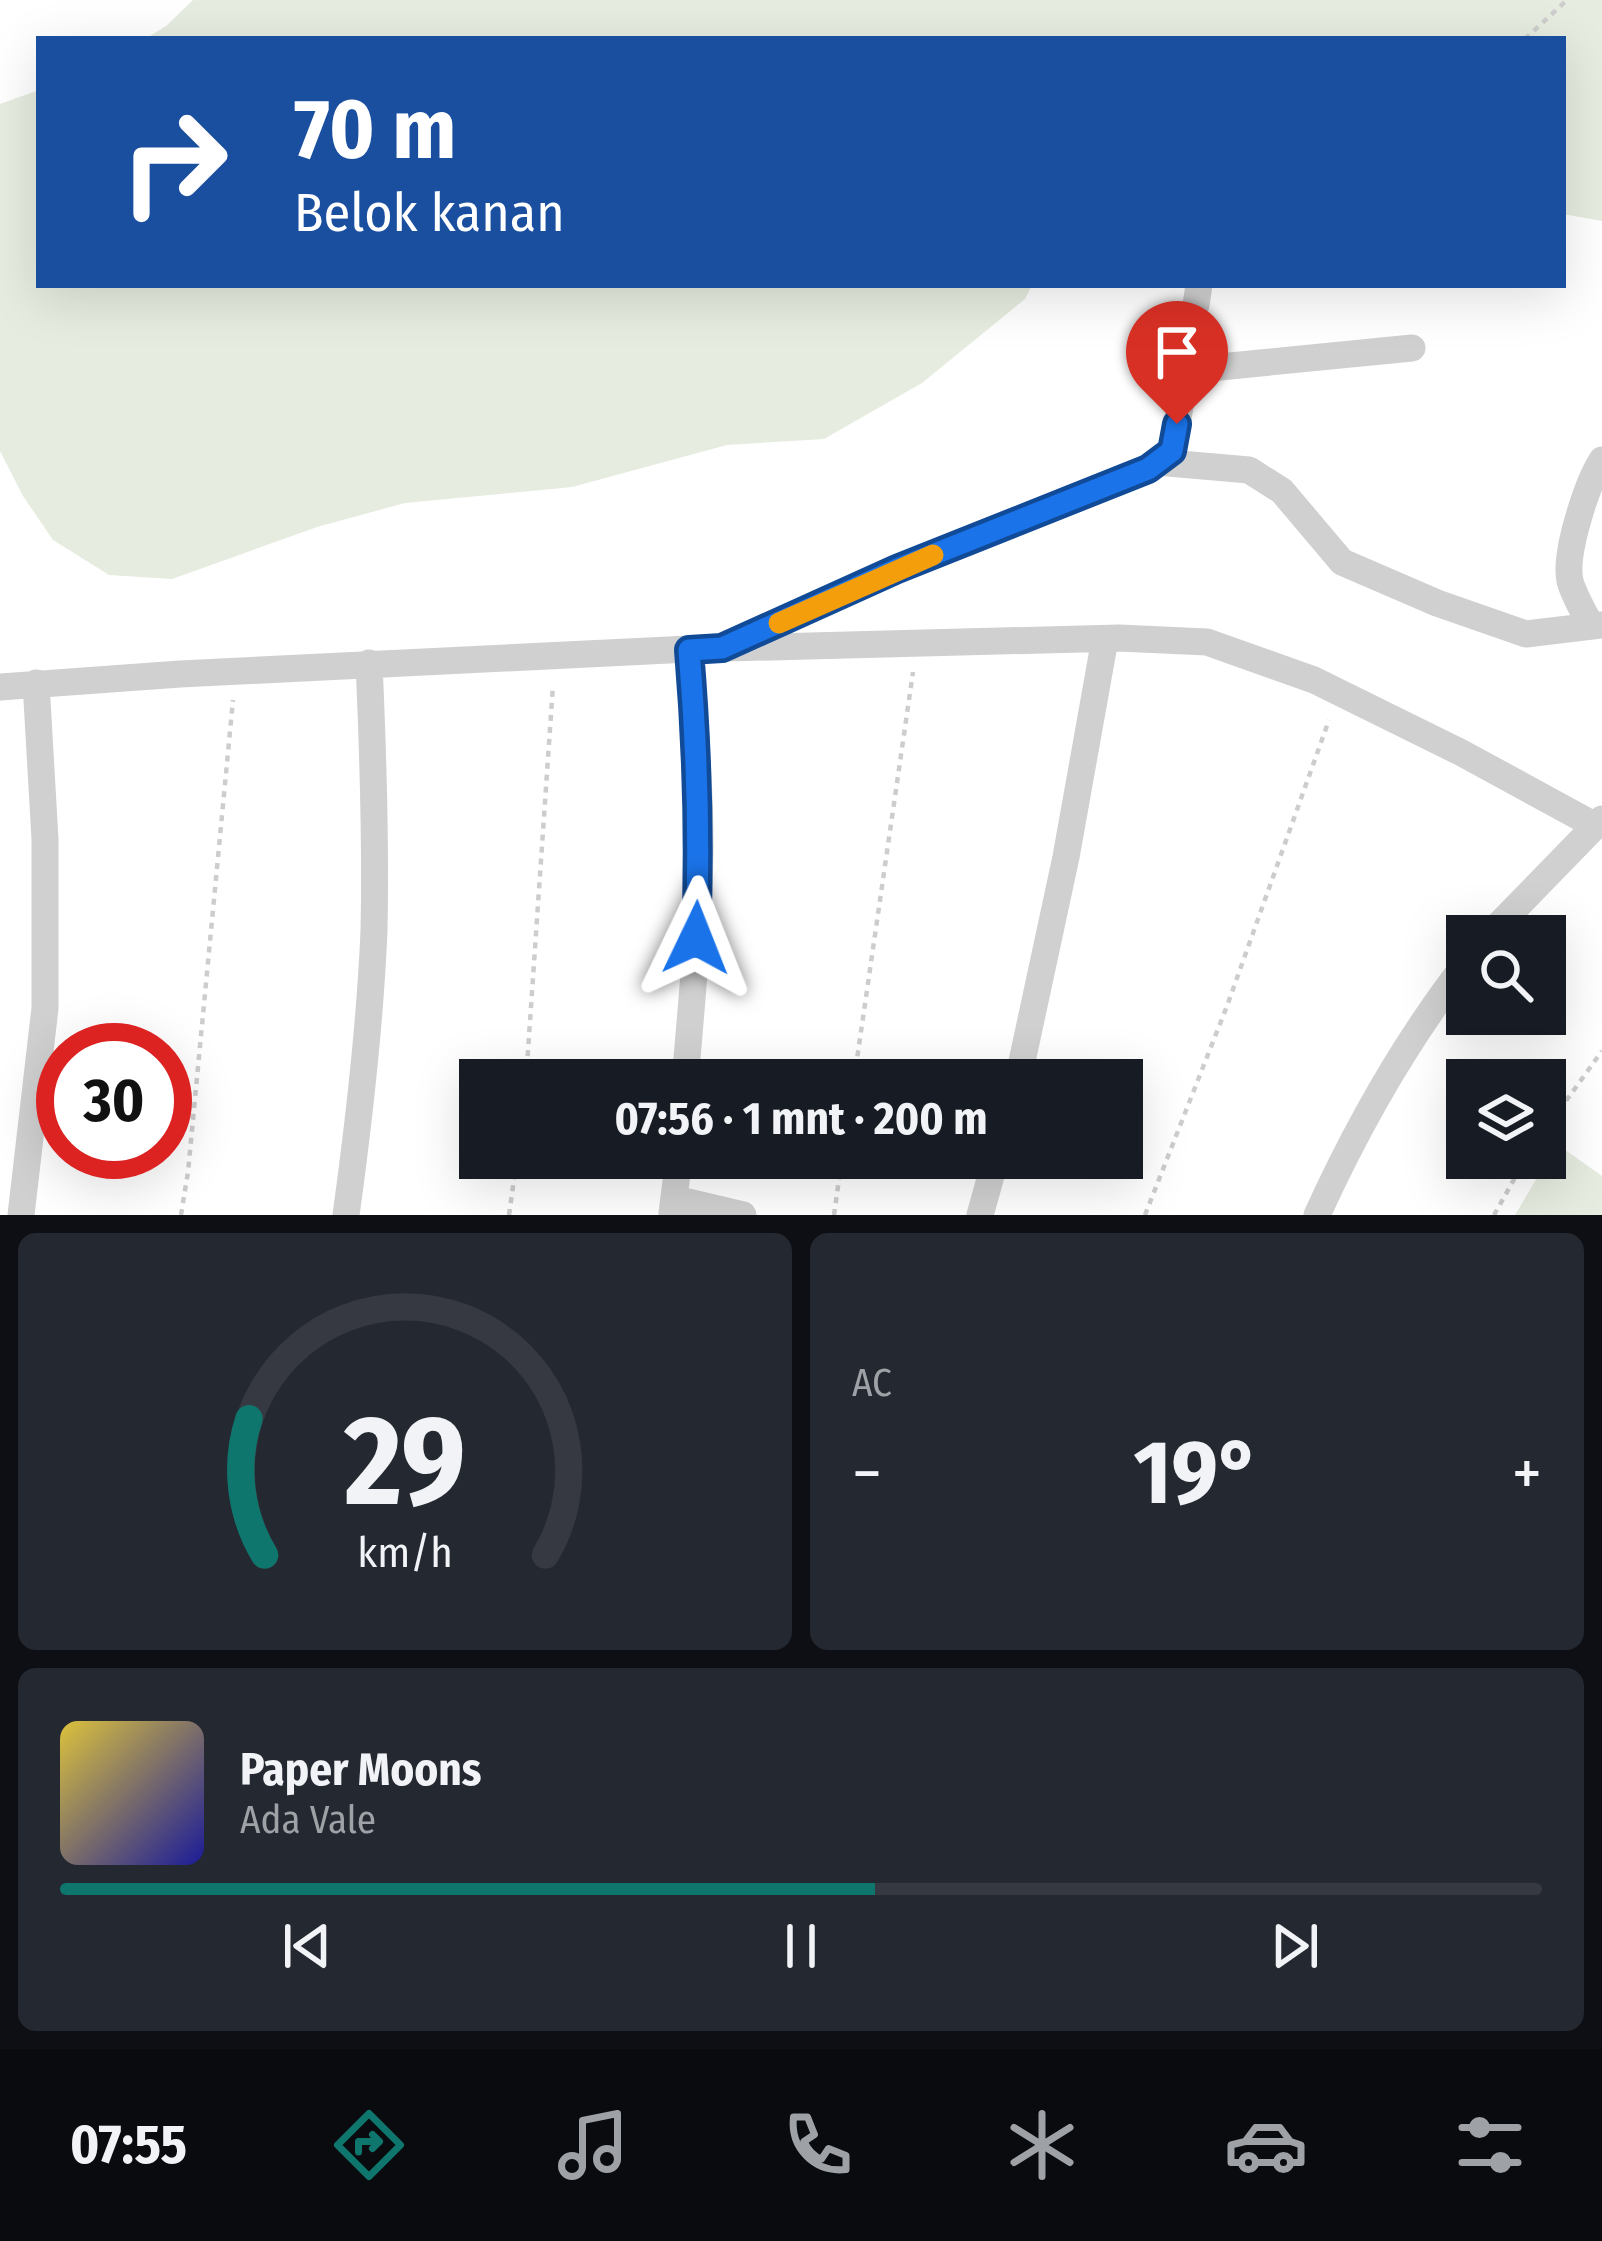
<!DOCTYPE html>
<html lang="id">
<head>
<meta charset="utf-8">
<style>
  :root { --surface:#171b24; --page:#242831; --text:#f1f3f6; --muted:#9ea1a6; --line:#363941; --accent:#0f766e }
  body { margin:0; font-family:"Fira Sans Condensed",sans-serif; background:var(--page); color:var(--text); height:100vh; display:flex; flex-direction:column; font-size:45px; white-space:nowrap }
  * { box-sizing:border-box; margin:0 }
  p { font-size:39px; color:var(--muted) }
  .icon { flex:none; width:66px; height:66px; fill:none; stroke:currentColor; stroke-width:2; stroke-linecap:round; stroke-linejoin:round }
  .map { position:relative; height:1215px; overflow:hidden }
  .panel { display:flex; flex-direction:column; gap:18px; padding:18px; background:#0d0f14; flex:1 }
  .panel>* { flex:none }
  .hud { position:absolute; left:36px; top:36px; width:1530px; height:252px; border-radius:0px; box-shadow:0 12px 48px #0002; background:#1a4fa0; color:#fff; overflow:hidden }
  .fabs { position:absolute; left:1446px; top:915px; display:grid; gap:24px }
  .fabs a { display:grid; place-items:center; width:120px; height:120px; border-radius:0px; background:var(--surface); box-shadow:0 12px 48px #0002; font-size:60px }
  .speed { position:absolute; left:36px; top:1023px; display:flex; gap:24px; font-size:60px; font-weight:700; text-align:center }
  .speed>* { display:grid; place-content:center; width:156px; height:156px; border-radius:50%; background:var(--surface); box-shadow:0 12px 48px #0002; line-height:1 }
  .speed .limit { border:18px solid #d22; background:#fff; color:#111 }
  .pin { position:absolute; display:grid; place-items:center; width:102px; height:102px; color:#fff; margin:-123px -51px; border-radius:50% 50% 50% 0; rotate:-45deg; box-shadow:0 0 12px #0007 }
  .pin .icon { rotate:45deg }
  .me { position:absolute; width:132px; margin:-66px; rotate:2deg; stroke-linejoin:round; filter:drop-shadow(0 0 9px #0008) }
  .turn { display:flex; align-items:center; gap:42px; height:252px; padding:0 60px; font-size:54px }
  .turn .icon { width:156px; height:156px; stroke-width:2.5 }
  .turn b { display:block; font-size:84px; line-height:102px }
  .big { font-size:90px; font-weight:700; line-height:1.1 }
  .panel .card { flex:1; display:flex; flex-direction:column; justify-content:center; gap:18px; min-width:0; padding:0 42px; border-radius:18px; background:var(--page) }
  .panel .dial { align-items:center; gap:0 }
  .dial svg { height:312px; overflow:visible; fill:none; stroke:var(--line); stroke-width:7; stroke-linecap:round; text-anchor:middle }
  .dial text { fill:var(--text); stroke:none }
  .song { display:flex; align-items:center; gap:36px }
  .cover { width:144px; height:144px; border-radius:18px; background:linear-gradient(135deg,hsl(50 70% 55%),hsl(240 70% 35%)) }
  .played { height:12px; border-radius:6px; background:linear-gradient(90deg,var(--accent) 55%,var(--line) 55%) }
  .keys { display:flex; justify-content:space-around; direction:ltr }
  .heat { display:flex; justify-content:space-between; align-items:center; font-size:66px; direction:ltr }
  .panel .tiles { flex:1; display:grid; gap:18px; grid-template-columns:1fr 1fr }
  .card:last-child { grid-column:span 2 }
  .trip { position:absolute; left:459px; top:1059px; width:684px; height:120px; border-radius:0px; background:var(--surface); box-shadow:0 12px 48px #0002; font-weight:700; line-height:120px; text-align:center }
  .menu { display:flex; height:192px; justify-content:space-around; align-items:center; background:#090b0e; color:var(--muted) }
  .menu .icon { width:84px; height:84px }
  .menu .on { color:var(--accent) }
  .menu b { font-size:54px; color:var(--text) }
  .map>svg:first-child { display:block }
  .green { fill:#e6ecdf }
  .lines { fill:none; stroke-linecap:round; stroke-linejoin:round }
  .path { stroke:#cdcdcd; stroke-width:4.5; stroke-dasharray:6 6; stroke-linecap:butt }
  .minor { stroke:#d0d0d0; stroke-width:27 }
  .route-casing { stroke:#114b97; stroke-width:30 }
  .route { stroke:#1a73e8; stroke-width:21 }
  .slow { stroke:#f59e0b; stroke-width:21 }
</style>
</head>
<body>
<div class="map">
<svg width="1602" height="1215" viewBox="0 0 1602 1215">
  <rect width="100%" height="100%" fill="#fff"/>
  <path class="green" d="M193,0H1602V221L1563,214V39H145L166,26Z
    M39,90V285H1032L1025,299L922,383L824,439L727,445L572,487L405,503L317,527L172,579L109,575L53,540L23,496L0,451V104Z
    M1557,1144L1602,1176V1215H1515Z"/>
  <g class="lines">
    <path class="path" d="M1525,39L1567,0
      M526,1080L553,685
      M854,1080L913,672
      M1545,1130L1602,1051
      M181,1215L188,1172L233,700
      M509,1215L517,1158
      M834,1215L842,1158
      M1145,1215L1227,1006L1329,720
      M1494,1215L1526,1158"/>
    <path class="minor" d="M1179,371L1412,348
      M1157,462L1249,470L1282,491L1342,562L1437,603L1526,634L1602,625
      M1591,626C1584,612 1574,596 1570,581C1564,554 1587,483 1602,460
      M737,642L897,569L1148,468L1172,451L1182,396L1176,344L1196,305L1199,285
      M0,687L180,674L689,649L1119,638L1207,642L1314,680L1460,752L1594,825
      M1488,936L1602,819
      M685,1080C692,1002 699,924 700,846C700,780 694,715 689,649
      M1018,1080L1066,857L1105,639
      M675,1199L743,1215
      M672,1213L679,1158
      M21,1215L45,1008V839L36,683
      M346,1215C359,1121 370,1025 374,931C376,841 373,752 369,663
      M980,1215L996,1158
      M1317,1215C1358,1125 1406,1040 1467,962"/>
  </g>
  <g class="lines">
    <g class="route-casing">
      <path id="route" d="M696,938C700,841 697,746 689,650L722,648L897,569L1148,469L1172,451L1177,424"/>
    </g>
    <use href="#route" class="route"/>
    <path class="slow" d="M779,623L933,555"/>
  </g>
</svg>
<div class="fabs">
<a><svg class="icon" aria-label="search" viewBox="0 0 24 24"><circle cx="10" cy="10" r="6"/><path d="M15 15l6 6"/></svg></a>
<a><svg class="icon" aria-label="layers" viewBox="0 0 24 24"><path d="M12 4l9 5-9 5-9-5zM3 14l9 5 9-5"/></svg></a>
</div>
<div class="speed"><div class="limit">30</div></div>
<div class="pin" style="left:1177px;top:424px;background:#d93025"><svg class="icon" aria-label="arrive" viewBox="0 0 24 24"><path d="M6 21V4h12l-3 4 3 4H6"/></svg></div>
<svg class="me" style="left:696px;top:938px" viewBox="-20 -20 40 40"><path d="M0-17L14 15 0 8-14 15z" fill="#1a73e8" stroke="#fff" stroke-width="4"/></svg>
<div class="trip">07:56 · 1 mnt · 200 m</div>
<div class="hud">
<div class="turn"><svg class="icon" aria-label="right" viewBox="0 0 24 24"><path d="M7 20v-9h11M14 6l5 5-5 5"/></svg><div><b>70 m</b>Belok kanan</div></div>
</div>
</div>
<section class="panel">
<div class="tiles">
<div class="card dial"><svg viewBox="0 0 100 80">
<path d="M14 69A42 42 0 1 1 86 69"/>
<path d="M14 69A42 42 0 0 1 10 34" stroke="#0f766e"/>
<text x="50" y="56" font-size="32" font-weight="700">29</text>
<text x="50" y="72" font-size="11">km/h</text>
</svg></div>
<div class="card"><p>AC</p>
<div class="heat"><a>−</a><b class="big">19°</b><a>+</a></div>
</div>
<div class="card">
<div class="song"><i class="cover"></i><div><b>Paper Moons</b><p>Ada Vale</p></div></div>
<div class="played"></div>
<div class="keys"><svg class="icon" aria-label="previous" viewBox="0 0 24 24"><path d="M18 5L8 12l10 7zM5 5v14"/></svg><svg class="icon" aria-label="pause" viewBox="0 0 24 24"><path d="M8 5v14M16 5v14"/></svg><svg class="icon" aria-label="next" viewBox="0 0 24 24"><path d="M6 5l10 7-10 7zM19 5v14"/></svg></div>
</div>
</div>
</section>
<nav class="menu">
<b>07:55</b>
<svg class="icon on" aria-label="directions" viewBox="0 0 24 24"><path d="M12 3l9 9-9 9-9-9zM9 14v-3h6M13 9l2 2-2 2"/></svg>
<svg class="icon" aria-label="music" viewBox="0 0 24 24"><path d="M9 18V5l10-2v13"/><circle cx="6" cy="18" r="3"/><circle cx="16" cy="16" r="3"/></svg>
<svg class="icon" aria-label="phone" viewBox="0 0 24 24"><path d="M5 4h4l2 5-3 2q2 4 5 5l2-3 5 2v4C11 20 4 13 5 4z"/></svg>
<svg class="icon" aria-label="climate" viewBox="0 0 24 24"><path d="M12 3v18M4 7l16 10M4 17L20 7"/></svg>
<svg class="icon" aria-label="car" viewBox="0 0 24 24"><path d="M5 17H2v-5l4-1 3-4h7l3 4 3 1v5h-3M9 17h6M6 11h13"/><circle cx="7" cy="17" r="2"/><circle cx="17" cy="17" r="2"/></svg>
<svg class="icon" aria-label="filters" viewBox="0 0 24 24"><path d="M4 7h16M4 17h16"/><circle cx="9" cy="7" r="2"/><circle cx="15" cy="17" r="2"/></svg>
</nav>
</body>
</html>
